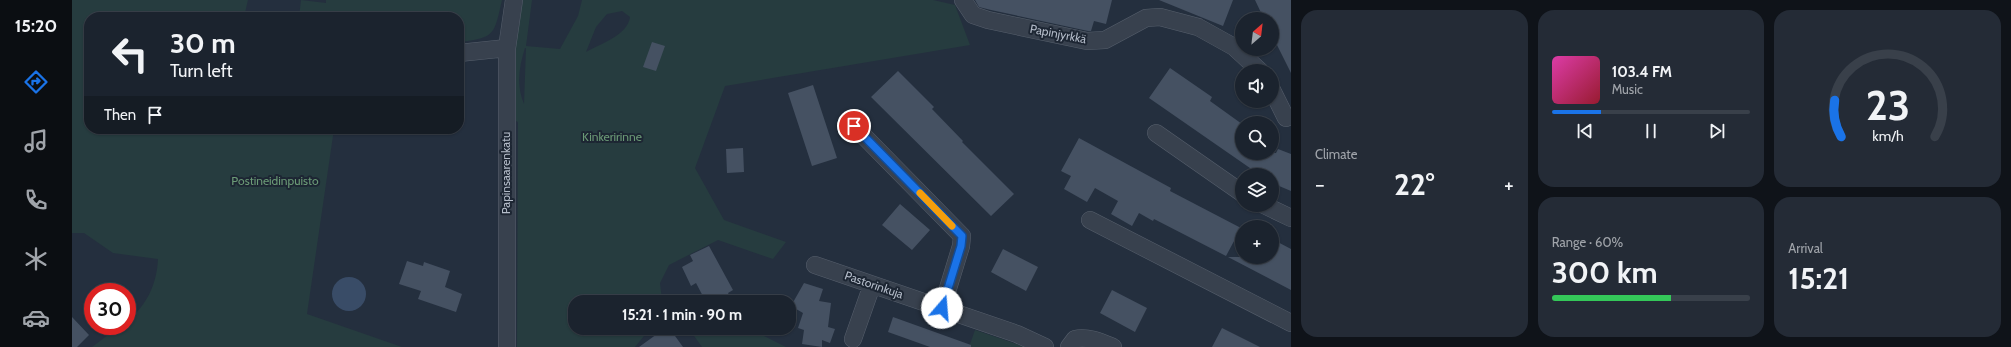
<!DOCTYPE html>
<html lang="en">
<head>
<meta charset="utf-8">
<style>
  :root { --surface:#1b232e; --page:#242b36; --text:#f1f3f6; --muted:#a0a4aa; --line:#39404a; --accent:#1a73e8 }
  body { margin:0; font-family:Cabin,sans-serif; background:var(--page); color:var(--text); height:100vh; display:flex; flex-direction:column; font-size:15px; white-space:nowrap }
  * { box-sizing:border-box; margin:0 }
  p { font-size:13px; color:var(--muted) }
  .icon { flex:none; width:22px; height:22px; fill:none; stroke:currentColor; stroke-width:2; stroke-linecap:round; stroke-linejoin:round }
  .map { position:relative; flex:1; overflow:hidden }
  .panel { display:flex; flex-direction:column; gap:10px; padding:10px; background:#0f1319; width:720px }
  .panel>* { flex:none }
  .banner { position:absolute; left:12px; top:12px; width:380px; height:122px; border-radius:16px; box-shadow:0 1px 3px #0004,0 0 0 1px var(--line); background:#1b232e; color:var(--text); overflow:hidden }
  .needle { width:26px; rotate:28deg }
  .tools { position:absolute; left:1163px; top:12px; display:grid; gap:8px }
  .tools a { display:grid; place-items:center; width:44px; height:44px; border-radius:50%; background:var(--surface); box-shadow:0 1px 3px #0004,0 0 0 1px var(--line); font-size:20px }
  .speed { position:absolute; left:12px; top:283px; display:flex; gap:8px; font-size:20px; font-weight:700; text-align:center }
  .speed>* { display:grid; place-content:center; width:52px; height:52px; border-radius:50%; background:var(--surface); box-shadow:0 1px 3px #0004,0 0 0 1px var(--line); line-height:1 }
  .speed .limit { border:6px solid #d22; background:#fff; color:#111 }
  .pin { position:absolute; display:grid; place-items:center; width:34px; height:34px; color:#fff; margin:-17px; border:2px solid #fff; border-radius:50%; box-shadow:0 1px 4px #0007 }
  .me { position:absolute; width:44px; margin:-22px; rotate:18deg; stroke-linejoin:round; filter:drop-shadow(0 0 3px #0008) }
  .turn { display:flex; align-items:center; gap:14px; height:84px; padding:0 20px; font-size:18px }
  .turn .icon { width:52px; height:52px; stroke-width:2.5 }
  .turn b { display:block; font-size:28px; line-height:34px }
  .then { display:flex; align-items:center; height:38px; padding:0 20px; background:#0003; gap:8px; font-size:15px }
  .big { font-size:30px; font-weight:700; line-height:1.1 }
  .panel .card { flex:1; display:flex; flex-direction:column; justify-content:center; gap:6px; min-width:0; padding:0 14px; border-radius:16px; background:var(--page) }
  .panel .dial { align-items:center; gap:0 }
  .dial svg { height:104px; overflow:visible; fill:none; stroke:var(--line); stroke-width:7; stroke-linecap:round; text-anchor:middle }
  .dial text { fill:var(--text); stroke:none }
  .song { display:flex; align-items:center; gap:12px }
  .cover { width:48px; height:48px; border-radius:6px; background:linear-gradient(135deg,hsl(320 70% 55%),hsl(350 70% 35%)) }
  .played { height:4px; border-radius:2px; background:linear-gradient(90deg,var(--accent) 25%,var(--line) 25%) }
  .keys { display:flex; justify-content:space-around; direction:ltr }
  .heat { display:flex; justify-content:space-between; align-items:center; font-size:22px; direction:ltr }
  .charge { height:6px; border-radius:3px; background:linear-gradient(90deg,#34c759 60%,var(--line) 0) }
  .panel .tiles { flex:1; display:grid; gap:10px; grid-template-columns:repeat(3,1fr) }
  .card:first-child { grid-row:span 2 }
  .trip { position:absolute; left:496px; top:295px; width:228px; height:40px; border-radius:16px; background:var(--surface); box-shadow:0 1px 3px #0004,0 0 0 1px var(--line); font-weight:700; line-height:40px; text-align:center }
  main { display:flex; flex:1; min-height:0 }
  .tab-bar { display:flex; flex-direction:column; width:72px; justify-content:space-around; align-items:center; background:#0b0e12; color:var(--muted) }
  .tab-bar .icon { width:28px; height:28px }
  .tab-bar .selected { color:var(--accent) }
  .tab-bar b { font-size:18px; color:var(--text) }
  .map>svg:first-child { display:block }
  .green { fill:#263c3f; fill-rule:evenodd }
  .water { fill:#394c67 }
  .building { fill:#455162 }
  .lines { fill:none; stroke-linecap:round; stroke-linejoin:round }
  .street-casing { stroke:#565f6c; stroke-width:18 }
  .street { stroke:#38414e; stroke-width:17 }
  .route-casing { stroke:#114b97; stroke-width:10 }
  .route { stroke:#1a73e8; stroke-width:7 }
  .slow { stroke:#f59e0b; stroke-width:7 }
  .labels { text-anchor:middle; stroke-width:4; stroke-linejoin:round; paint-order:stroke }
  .street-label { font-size:12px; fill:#b4bcc9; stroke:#1d2633 }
  .park-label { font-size:12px; fill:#6b9a76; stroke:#1d2633 }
</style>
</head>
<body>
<main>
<nav class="tab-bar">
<b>15:20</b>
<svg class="icon selected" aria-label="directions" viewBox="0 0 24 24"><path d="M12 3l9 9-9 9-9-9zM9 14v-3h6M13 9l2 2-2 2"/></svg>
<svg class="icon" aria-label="music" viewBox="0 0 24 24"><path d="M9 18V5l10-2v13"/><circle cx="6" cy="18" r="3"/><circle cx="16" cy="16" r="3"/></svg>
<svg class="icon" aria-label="phone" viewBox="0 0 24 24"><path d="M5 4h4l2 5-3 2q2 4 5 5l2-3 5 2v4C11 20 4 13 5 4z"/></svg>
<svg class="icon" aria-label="climate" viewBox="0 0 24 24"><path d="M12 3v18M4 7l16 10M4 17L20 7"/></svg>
<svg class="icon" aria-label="car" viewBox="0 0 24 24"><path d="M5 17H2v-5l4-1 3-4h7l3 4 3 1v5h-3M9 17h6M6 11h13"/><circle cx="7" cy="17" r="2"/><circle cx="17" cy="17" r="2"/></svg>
</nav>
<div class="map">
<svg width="1219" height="347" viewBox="0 0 1219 347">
  <rect width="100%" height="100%" fill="#242f3e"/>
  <path class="green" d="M0,0H176L172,17H17V129H262L235,314L330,347H20L48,326H55V321C75,306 85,283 86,259L41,253L12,233H0Z
    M229,0L254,3V0H430C422,34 424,38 387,42V17H227Z
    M451,0H460L454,46L488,49L506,16L510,0H861L883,5L898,45L653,86L623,168L652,220L714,242L701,259L646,240L597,265L588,283L590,300L593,302H503V328H582L576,331L563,347H445L446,122L442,120L443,48ZM550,11L558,17C556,35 528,44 514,52L524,27L535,14ZM453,48H454L452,104C444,85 447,67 453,48Z
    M609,328H662L684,332L714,347H630L620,333Z
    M903,330L953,347H897Z"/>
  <path class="water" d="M260 294a17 17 0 1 1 34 0a17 17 0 1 1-34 0Z"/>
  <path class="building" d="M903,0H1040L1034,24L1022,21L1019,31H1016L919,10L907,7Z
    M1087,0H1161L1151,26Z
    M1183,0H1219V73L1200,35V19H1192Z
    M580,42L593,46L584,71L571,67Z
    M1098,68L1140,97L1138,101L1170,124V153H1204L1206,149L1219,154V191L1200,183V175H1188L1077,98Z
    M826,71L862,107L860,109L891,141L890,142L942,194L919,216L799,97Z
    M741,85L765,158L740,166L716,93Z
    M1007,138L1099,188L1098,191L1169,228L1154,256L1082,219L1081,221L1067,213L1060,226L1039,214L1046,201L1023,188L1015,202L992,189L999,176L989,171Z
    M671,148L672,172L655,173L654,149Z
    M828,204L858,230L840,250L810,225Z
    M1200,239L1219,249V290L1156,257H1200Z
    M637,246L661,290L656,293L661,302H634L624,283L619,286L610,267L621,261L618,255Z
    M931,249L966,267L954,291L919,272Z
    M335,261L351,266L352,262L378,271L373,287L390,294L384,312L346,299L349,291L327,284Z
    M732,283L751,289L747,301L759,303L756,327L763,329L758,343L750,340V347L730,344L732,330L726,328L731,313L719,306Z
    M1040,290L1075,308L1063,332L1028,313Z
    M0,317L17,335L5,347H0Z
    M821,317L899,345V347H858L816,332Z
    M1150,328L1188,347H1140Z
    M592,329L594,332L598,329L611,347H567Z"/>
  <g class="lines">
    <g class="street-casing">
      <path id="street" d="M891,0L901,15L916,20L1015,41L1033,40L1074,18L1088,17L1126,27L1162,47L1188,71
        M387,53L435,48
        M1200,90L1214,118
        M782,126L890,236L889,246L870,308
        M1084,133L1170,193
        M1192,205L1219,218
        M1018,220L1219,323
        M743,265L945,334L973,347
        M781,339L800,285
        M435,347V48L442,0
        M997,347L1003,339C1016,336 1029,342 1041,347"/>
    </g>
    <use href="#street" class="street"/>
  </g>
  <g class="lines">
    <g class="route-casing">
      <path id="route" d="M782,126L890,236L889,246L870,308"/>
    </g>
    <use href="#route" class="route"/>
    <path class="slow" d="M848,193L880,226"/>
  </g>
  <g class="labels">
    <g class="street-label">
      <text transform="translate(986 34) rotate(11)" y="4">Papinjyrkkä</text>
      <text transform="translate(434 173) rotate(-90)" y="4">Papinsaarenkatu</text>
      <text transform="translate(802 285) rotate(19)" y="4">Pastorinkuja</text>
    </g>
    <g class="park-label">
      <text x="540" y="141">Kinkeririnne</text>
      <text x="203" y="185">Postineidinpuisto</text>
    </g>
  </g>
</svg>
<div class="tools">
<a><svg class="needle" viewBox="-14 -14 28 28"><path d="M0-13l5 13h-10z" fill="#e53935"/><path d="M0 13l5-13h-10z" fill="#a0a4aa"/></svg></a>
<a><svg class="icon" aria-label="sound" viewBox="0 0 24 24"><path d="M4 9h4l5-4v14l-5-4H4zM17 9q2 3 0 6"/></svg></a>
<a><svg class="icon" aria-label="search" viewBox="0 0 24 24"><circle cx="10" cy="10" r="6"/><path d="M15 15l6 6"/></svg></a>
<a><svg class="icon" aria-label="layers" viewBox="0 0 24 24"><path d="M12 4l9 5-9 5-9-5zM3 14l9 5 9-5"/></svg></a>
<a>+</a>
</div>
<div class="speed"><div class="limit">30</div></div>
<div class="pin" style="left:782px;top:126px;background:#d93025"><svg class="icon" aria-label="arrive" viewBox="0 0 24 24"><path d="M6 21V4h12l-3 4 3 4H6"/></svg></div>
<svg class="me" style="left:870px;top:308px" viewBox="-20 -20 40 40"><circle r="19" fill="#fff"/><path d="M0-13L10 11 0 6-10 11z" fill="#1a73e8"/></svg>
<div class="trip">15:21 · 1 min · 90 m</div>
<div class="banner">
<div class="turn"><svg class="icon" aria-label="left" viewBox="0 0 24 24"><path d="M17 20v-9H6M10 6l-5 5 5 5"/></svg><div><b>30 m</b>Turn left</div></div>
<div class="then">Then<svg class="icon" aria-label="arrive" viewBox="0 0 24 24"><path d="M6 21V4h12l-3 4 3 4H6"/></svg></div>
</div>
</div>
<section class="panel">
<div class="tiles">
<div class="card"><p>Climate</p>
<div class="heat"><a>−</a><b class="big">22°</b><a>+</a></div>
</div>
<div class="card">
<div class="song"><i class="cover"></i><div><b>103.4 FM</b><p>Music</p></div></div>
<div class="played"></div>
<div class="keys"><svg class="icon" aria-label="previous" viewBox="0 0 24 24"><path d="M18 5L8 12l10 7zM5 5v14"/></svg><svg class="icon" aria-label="pause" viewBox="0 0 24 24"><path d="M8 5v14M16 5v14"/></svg><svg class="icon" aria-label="next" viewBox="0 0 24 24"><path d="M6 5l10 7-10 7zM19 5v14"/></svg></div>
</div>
<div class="card dial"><svg viewBox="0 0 100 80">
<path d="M14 69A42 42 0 1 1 86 69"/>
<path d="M14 69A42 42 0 0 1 9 41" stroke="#1a73e8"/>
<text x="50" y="56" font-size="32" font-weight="700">23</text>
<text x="50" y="72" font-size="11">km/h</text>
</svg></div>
<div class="card"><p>Range · 60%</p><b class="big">300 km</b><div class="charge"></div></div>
<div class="card"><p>Arrival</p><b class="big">15:21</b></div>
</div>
</section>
</main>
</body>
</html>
